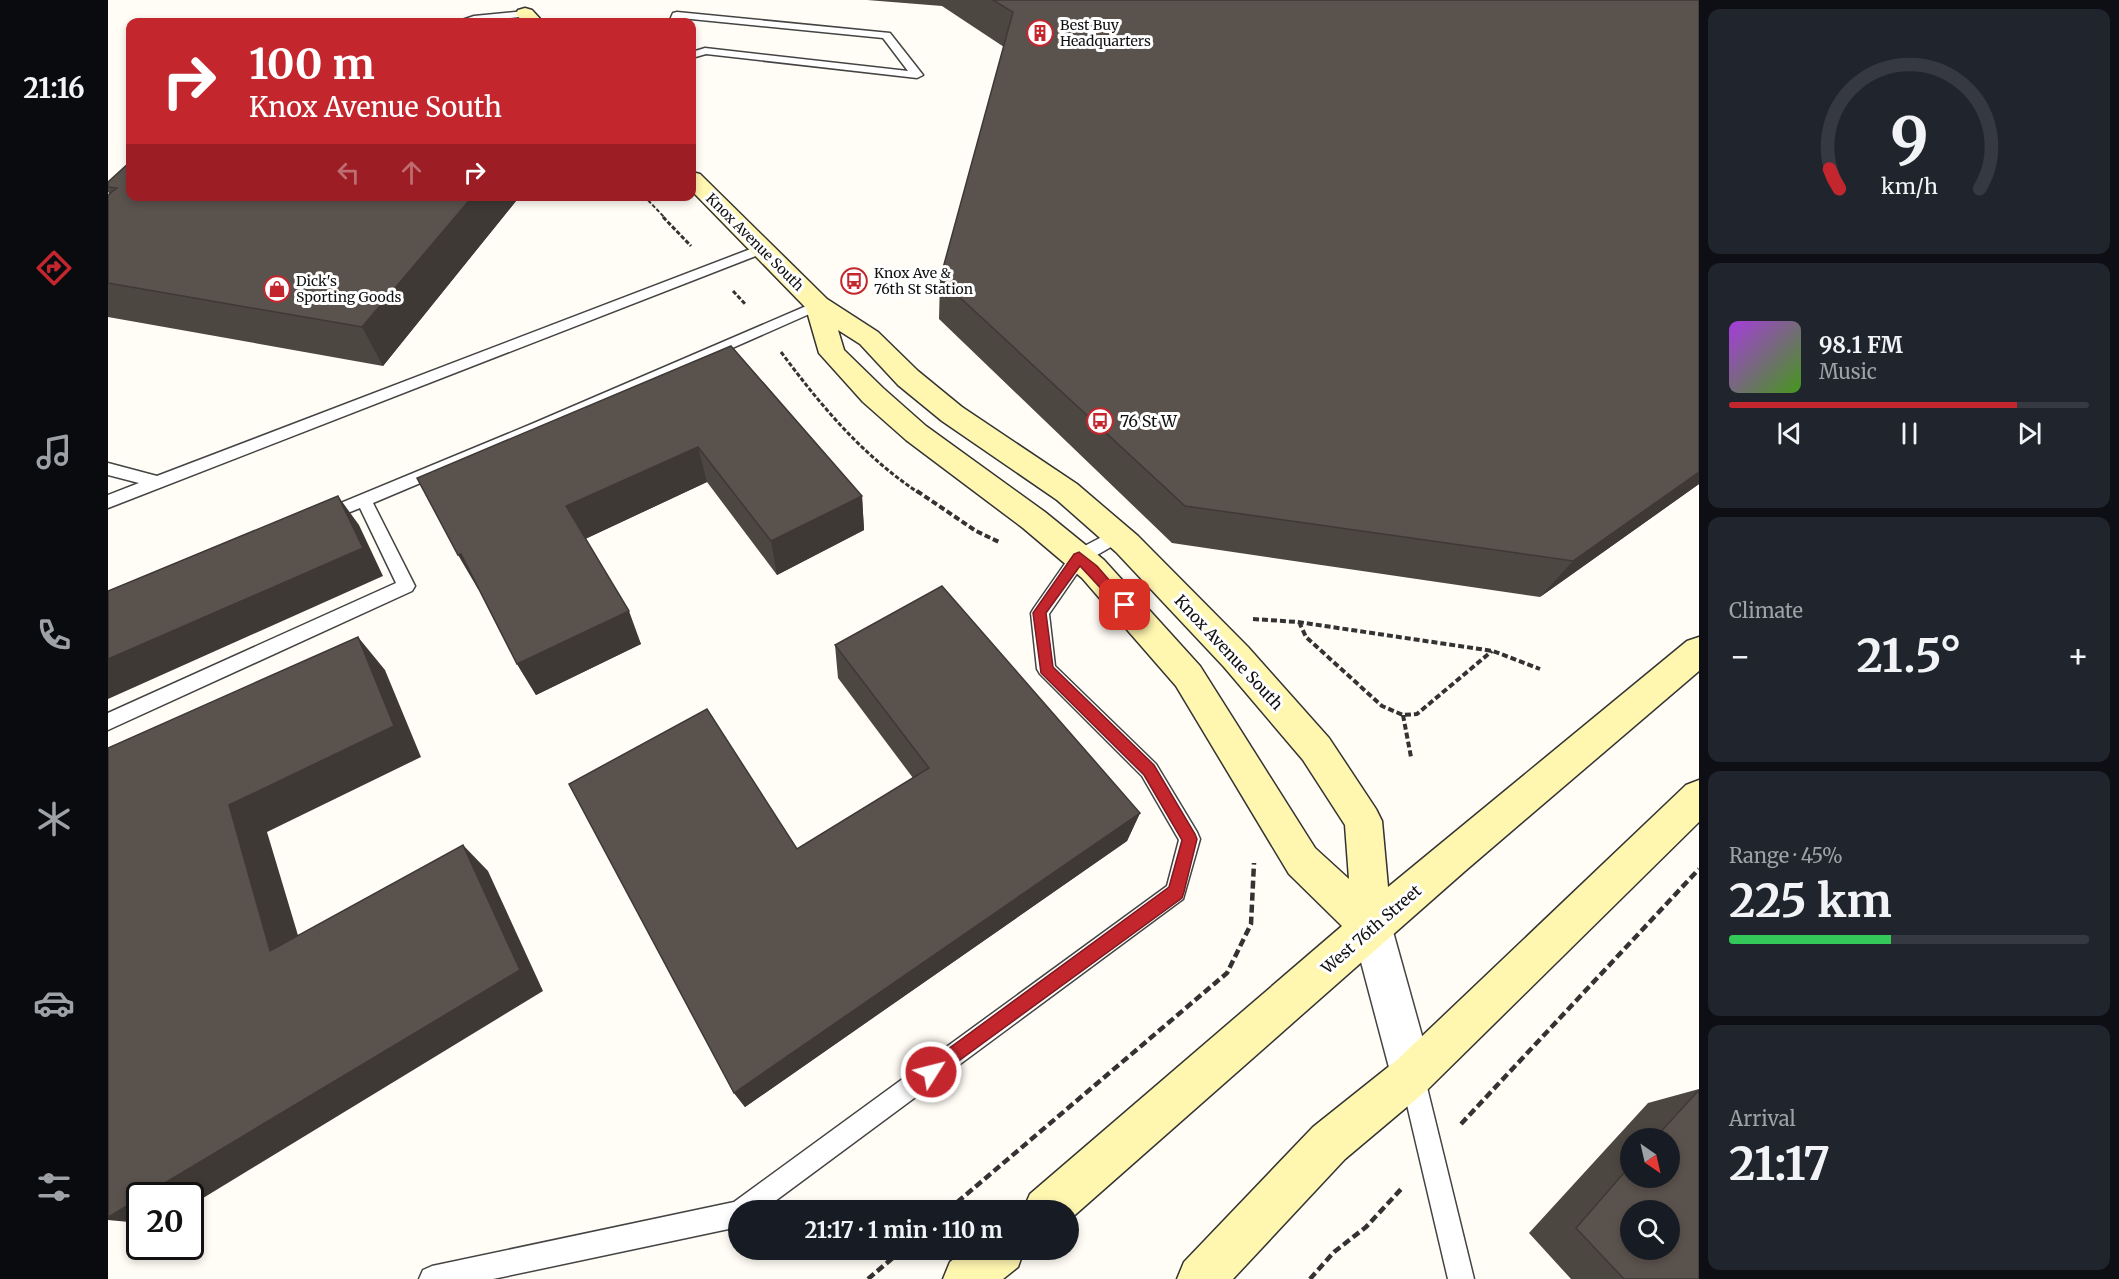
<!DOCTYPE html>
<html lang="en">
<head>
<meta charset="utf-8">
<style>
  :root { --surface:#171b24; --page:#20242c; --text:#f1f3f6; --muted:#9ea1a6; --line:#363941; --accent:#c4262e }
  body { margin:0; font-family:Merriweather,serif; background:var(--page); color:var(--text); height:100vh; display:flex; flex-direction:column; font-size:22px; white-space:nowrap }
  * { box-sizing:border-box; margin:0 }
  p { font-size:20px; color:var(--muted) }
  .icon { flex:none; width:33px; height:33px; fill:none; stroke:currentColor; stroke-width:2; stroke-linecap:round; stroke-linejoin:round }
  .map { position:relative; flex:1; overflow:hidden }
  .sheet { display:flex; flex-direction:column; gap:9px; padding:9px; background:#0d0f14; width:420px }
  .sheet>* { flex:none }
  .hud { position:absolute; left:18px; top:18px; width:570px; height:183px; border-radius:12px; box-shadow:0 3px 9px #0003; background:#c4262e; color:#fff; overflow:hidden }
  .needle { width:39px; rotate:146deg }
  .buttons { position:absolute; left:1512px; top:1128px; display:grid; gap:12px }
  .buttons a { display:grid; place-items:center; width:60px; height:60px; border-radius:50%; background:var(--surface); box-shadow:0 3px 9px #0003; font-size:30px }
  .speed { position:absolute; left:18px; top:1182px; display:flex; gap:12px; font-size:30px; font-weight:700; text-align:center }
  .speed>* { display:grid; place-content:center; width:78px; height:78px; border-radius:50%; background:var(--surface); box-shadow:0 3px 9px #0003; line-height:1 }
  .speed .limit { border:3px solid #111; border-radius:9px; background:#fff; color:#111 }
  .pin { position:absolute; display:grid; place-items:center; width:51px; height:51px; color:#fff; margin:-26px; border-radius:12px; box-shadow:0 3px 9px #0006 }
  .me { position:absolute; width:66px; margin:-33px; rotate:54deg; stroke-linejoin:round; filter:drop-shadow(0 0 4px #0008) }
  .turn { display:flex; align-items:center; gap:21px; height:126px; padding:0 24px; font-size:27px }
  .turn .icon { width:78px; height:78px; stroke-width:2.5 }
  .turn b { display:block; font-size:42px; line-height:51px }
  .lanes { display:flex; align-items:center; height:57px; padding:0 24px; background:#0003; justify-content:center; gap:30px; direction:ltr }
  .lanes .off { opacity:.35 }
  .big { font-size:45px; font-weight:700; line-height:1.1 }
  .sheet .tile { flex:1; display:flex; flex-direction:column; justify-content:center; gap:9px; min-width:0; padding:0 21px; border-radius:12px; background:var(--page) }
  .sheet .dial { align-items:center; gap:0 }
  .dial svg { height:156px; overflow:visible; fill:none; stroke:var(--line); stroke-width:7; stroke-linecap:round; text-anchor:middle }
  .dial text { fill:var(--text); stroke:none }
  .song { display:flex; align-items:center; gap:18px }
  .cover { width:72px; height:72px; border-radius:9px; background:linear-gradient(135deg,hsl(280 70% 55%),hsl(100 70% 35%)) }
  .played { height:6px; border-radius:3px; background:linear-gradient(90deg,var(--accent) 80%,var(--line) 80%) }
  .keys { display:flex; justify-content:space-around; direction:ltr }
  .heat { display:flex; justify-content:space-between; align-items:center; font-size:33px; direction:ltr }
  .charge { height:9px; border-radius:4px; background:linear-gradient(90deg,#34c759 45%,var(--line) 0) }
  .trip { position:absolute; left:620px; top:1200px; width:351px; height:60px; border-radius:30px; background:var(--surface); box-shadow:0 3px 9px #0003; font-weight:700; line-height:60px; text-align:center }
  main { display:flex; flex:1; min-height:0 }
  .dock { display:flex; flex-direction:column; width:108px; justify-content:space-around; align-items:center; background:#090b0e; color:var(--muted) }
  .dock .icon { width:42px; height:42px }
  .dock .active { color:var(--accent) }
  .dock b { font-size:27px; color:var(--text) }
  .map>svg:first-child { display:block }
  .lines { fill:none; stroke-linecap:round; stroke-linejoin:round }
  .lane-casing { stroke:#444; stroke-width:3 }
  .street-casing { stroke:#444; stroke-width:3 }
  .secondary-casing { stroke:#333; stroke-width:3 }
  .path-far3 { stroke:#333; stroke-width:2; stroke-dasharray:4 2; stroke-linecap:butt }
  .path-far2 { stroke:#333; stroke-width:3; stroke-dasharray:4.5 2; stroke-linecap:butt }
  .path-far1 { stroke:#333; stroke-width:4; stroke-dasharray:6 3; stroke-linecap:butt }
  .path { stroke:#333; stroke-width:4.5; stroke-dasharray:8 4; stroke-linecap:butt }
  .lane { fill:#fff; fill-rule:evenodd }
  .street { fill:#fff; fill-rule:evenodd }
  .secondary { fill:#fff6b0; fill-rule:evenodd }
  .wall { fill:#4d4742; fill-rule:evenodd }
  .shaded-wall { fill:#3f3936 }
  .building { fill:#5a524d; stroke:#3f3936; stroke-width:1.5; fill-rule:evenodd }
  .route { fill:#c4262e; stroke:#7f191e; stroke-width:1.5 }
  .labels { text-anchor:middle; stroke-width:6; stroke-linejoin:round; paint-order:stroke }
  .far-poi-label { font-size:14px; fill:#111; stroke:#fff; text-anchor:start }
  .far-street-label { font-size:14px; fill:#111; stroke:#fff }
  .poi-label { font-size:16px; fill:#111; stroke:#fff; text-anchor:start }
  .street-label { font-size:16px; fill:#111; stroke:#fff }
</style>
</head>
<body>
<main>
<nav class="dock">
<b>21:16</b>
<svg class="icon active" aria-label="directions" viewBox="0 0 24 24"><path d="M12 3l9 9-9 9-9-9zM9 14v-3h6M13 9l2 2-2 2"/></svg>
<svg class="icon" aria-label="music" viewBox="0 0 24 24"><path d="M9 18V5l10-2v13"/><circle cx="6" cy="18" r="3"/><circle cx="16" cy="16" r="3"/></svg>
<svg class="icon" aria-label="phone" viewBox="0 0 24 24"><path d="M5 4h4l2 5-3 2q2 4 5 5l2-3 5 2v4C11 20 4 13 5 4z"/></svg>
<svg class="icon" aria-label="climate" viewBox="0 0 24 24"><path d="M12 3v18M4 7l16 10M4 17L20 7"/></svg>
<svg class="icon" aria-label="car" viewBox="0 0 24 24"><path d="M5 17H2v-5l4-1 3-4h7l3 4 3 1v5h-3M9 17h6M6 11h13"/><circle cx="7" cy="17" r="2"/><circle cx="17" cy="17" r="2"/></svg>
<svg class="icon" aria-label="filters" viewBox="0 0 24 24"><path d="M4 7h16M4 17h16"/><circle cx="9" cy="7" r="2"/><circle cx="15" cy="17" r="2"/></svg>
</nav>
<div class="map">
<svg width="1591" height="1279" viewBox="0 0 1591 1279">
  <rect width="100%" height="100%" fill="#fffdf5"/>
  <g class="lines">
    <g class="lane-casing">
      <path id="lane" d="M417,11L422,14L421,16L364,22H348L366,16Z
        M569,12L782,33L815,75L809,78L598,54L584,58V52L597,48L800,71L775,38L573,18L571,22H561L565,13Z
        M653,245L660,249L658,252L0,508V495L31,483L0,475V463L49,476Z
        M710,301L717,305L715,308L436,431L265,503L307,586L304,591L0,730V713L288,583L252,508L217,522L211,520L209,516L211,512L426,423Z
        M1009,529L1015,530L1017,535L1015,540L977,562L941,614L947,666L1048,764L1089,832L1092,839L1075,899L655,1210H630V1227L385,1279H311L315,1270L324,1266L626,1202L1059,886L1071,840L1034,776L932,674L929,669L923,613L926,608L965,552Z
        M1304,1063L1312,1067L1316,1075L1366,1279H1340L1292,1075L1296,1067Z"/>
    </g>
    <g class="street-casing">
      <path id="street" d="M1264,908L1278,914L1284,928L1325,1075L1319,1090L1304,1096L1289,1090L1283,1075L1244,928L1250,914Z"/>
    </g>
    <g class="secondary-casing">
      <path id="secondary" d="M417,8L424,10L435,22H415L408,14L410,10Z
        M584,172L592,174L719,299L770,332L810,371L854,407L969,484L1030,536L1140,647L1221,738L1268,809L1274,821L1280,887L1579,641L1591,637V671L1357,871L960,1221V1210H915L922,1194L1234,926L1181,874L1068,686L974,578L915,528L798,440L755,402L711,353L698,308L584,191ZM730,330L752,344L790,385L834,421L949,500L1008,552L1116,667L1195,760L1237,825L1241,879L1207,848L1092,666L996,560L937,512L818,426L775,388L736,350Z
        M1591,780V822L1319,1090L1237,1159L1125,1279H1069L1076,1262L1205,1127L1289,1060L1578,785Z
        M857,1250H916L910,1267L895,1279H835L842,1262Z"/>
    </g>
    <path class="path-far3" d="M536,196L557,218"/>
    <path class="path-far2" d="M555,217L583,246
      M625,291L638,305
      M673,352C714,407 754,455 811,493"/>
    <path class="path-far1" d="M809,491L868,531L891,542
      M1145,619L1190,622L1385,651L1432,669
      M1191,622L1198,637L1274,706L1295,715L1309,714L1384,651
      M1295,715L1303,757"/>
    <path class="path" d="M1353,1124L1591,869
      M840,1210L1119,973L1143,924L1146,863
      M760,1279L794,1250
      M1202,1279L1226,1252L1258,1227L1295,1187"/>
    <use href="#lane" class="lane"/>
    <use href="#street" class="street"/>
    <use href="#secondary" class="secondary"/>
  </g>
  <path class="wall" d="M759,0H1591V484L1432,597L1064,543L831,319L832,279L896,47L834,6Z
    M0,182L412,196L275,366L0,317V195L2,194L0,192Z
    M623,346L754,496L756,530L669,575L599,482L477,539L533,644L428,695L409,664L371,588L370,589Z
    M727,645L1032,813L1019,841L637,1107L626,1093L689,849L805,778L730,678Z
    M1591,1089V1279H1463L1421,1233L1540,1103ZM1522,1138H1562L1522,1178Z"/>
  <path class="shaded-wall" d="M365,196H412L275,366L254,327Z
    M590,447L599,482L473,541L458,506Z
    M1591,472V484L1432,597L1465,561Z
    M230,496L251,525L275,576L0,699V659Z
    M754,496L756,530L669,575L663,541Z
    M353,554L373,587L370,589L350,555Z
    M521,611L533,644L428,695L409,664Z
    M250,637L277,670L313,757L159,832L201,972L162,951L121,805Z
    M1032,813L1019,841L637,1107L626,1093Z
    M355,845L380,871L435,991L82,1206V1196H35Z
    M32,1198V1223L0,1220V1217Z"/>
  <path class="building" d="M885,0H1591V472L1465,561L1077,506L832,279L905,12Z
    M22,162V196H365L254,327L0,283V195L9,188L0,187V182Z
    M623,346L754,496L663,541L590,447L458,506L521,611L409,664L353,554L350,555L309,478Z
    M230,496L255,548L0,659V591Z
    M834,586L1032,813L626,1093L461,784L599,709L689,849L821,768L727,645Z
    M250,637L286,726L121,805L162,951L355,845L412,970L35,1196H32V1198L0,1217V748Z
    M1591,1090V1279H1516L1468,1228L1522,1166V1178H1562V1138H1547ZM1522,1210H1562V1250H1522Z"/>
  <path class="route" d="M971,552L989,566L1023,605L1021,609H1012L972,566L938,613L945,667L1046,765L1087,834L1089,839L1076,892L1074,898L823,1081L817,1078L815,1072L817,1066L1061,887L1074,840L1036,775L933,673L925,613L966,554Z"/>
  <defs>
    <g id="building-ring" transform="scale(1.35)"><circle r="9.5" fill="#fff" stroke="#c4262e" stroke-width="1.5"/><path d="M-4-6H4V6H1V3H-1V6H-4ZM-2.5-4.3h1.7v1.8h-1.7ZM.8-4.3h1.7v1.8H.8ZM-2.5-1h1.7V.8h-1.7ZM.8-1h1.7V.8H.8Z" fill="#c4262e"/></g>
    <g id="bus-ring" transform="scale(1.35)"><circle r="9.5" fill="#fff" stroke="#c4262e" stroke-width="1.5"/><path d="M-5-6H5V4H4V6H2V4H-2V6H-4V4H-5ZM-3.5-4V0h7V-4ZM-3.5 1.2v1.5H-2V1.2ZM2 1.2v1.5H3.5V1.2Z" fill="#c4262e"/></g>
    <g id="shop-ring" transform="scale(1.35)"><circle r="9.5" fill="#fff" stroke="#c4262e" stroke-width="1.5"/><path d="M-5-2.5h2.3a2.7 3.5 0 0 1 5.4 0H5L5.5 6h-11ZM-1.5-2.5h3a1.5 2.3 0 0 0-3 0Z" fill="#c4262e"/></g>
  </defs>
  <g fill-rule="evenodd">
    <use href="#building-ring" x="932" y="33"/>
    <use href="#bus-ring" x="746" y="281"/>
    <use href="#shop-ring" x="169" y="289"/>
    <use href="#bus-ring" x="992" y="421"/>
  </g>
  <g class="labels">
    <g class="far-poi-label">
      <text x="952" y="30">Best Buy<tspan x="952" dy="16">Headquarters</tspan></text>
      <text x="766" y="278">Knox Ave &amp;<tspan x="766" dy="16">76th St Station</tspan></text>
      <text x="188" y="286">Dick's<tspan x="188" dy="16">Sporting Goods</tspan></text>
    </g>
    <g class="far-street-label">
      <text transform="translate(647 242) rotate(45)" y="5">Knox Avenue South</text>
    </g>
    <g class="poi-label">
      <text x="1012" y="427">76 St W</text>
    </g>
    <g class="street-label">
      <text transform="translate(1121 652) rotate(47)" y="6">Knox Avenue South</text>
      <text transform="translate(1263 929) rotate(-41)" y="6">West 76th Street</text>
    </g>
  </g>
</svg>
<div class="buttons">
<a><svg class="needle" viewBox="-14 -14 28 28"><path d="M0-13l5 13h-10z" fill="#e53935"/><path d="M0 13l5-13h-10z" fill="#9ea1a6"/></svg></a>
<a><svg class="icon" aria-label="search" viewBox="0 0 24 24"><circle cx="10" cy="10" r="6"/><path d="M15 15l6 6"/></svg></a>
</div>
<div class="speed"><div class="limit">20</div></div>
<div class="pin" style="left:1017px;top:605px;background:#d93025"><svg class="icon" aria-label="arrive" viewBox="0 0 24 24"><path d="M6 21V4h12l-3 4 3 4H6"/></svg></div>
<svg class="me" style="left:823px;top:1072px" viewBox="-20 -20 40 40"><circle r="17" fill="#c4262e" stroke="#fff" stroke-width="3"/><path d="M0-11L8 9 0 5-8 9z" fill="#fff"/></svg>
<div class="trip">21:17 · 1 min · 110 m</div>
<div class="hud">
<div class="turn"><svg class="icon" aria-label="right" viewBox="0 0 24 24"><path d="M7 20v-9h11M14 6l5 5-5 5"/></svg><div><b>100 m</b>Knox Avenue South</div></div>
<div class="lanes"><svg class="icon off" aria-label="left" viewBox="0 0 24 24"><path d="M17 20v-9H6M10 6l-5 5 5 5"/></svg><svg class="icon off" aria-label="ahead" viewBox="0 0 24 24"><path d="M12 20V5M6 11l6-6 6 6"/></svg><svg class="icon" aria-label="right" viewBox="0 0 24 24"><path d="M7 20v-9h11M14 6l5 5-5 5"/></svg></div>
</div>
</div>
<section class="sheet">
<div class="tile dial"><svg viewBox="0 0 100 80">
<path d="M14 69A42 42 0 1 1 86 69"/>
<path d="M14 69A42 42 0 0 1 9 59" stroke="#c4262e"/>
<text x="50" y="56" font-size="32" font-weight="700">9</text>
<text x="50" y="72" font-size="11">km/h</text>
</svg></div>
<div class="tile">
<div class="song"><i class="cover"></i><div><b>98.1 FM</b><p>Music</p></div></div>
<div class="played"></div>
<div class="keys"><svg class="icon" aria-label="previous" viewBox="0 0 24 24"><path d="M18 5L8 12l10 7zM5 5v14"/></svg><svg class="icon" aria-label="pause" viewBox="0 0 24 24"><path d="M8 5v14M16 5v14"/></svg><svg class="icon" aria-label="next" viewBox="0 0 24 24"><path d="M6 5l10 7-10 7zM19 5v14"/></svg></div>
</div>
<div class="tile"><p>Climate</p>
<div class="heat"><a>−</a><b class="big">21.5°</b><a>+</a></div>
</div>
<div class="tile"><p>Range · 45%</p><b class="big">225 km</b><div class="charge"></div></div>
<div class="tile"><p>Arrival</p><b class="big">21:17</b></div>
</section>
</main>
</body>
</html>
